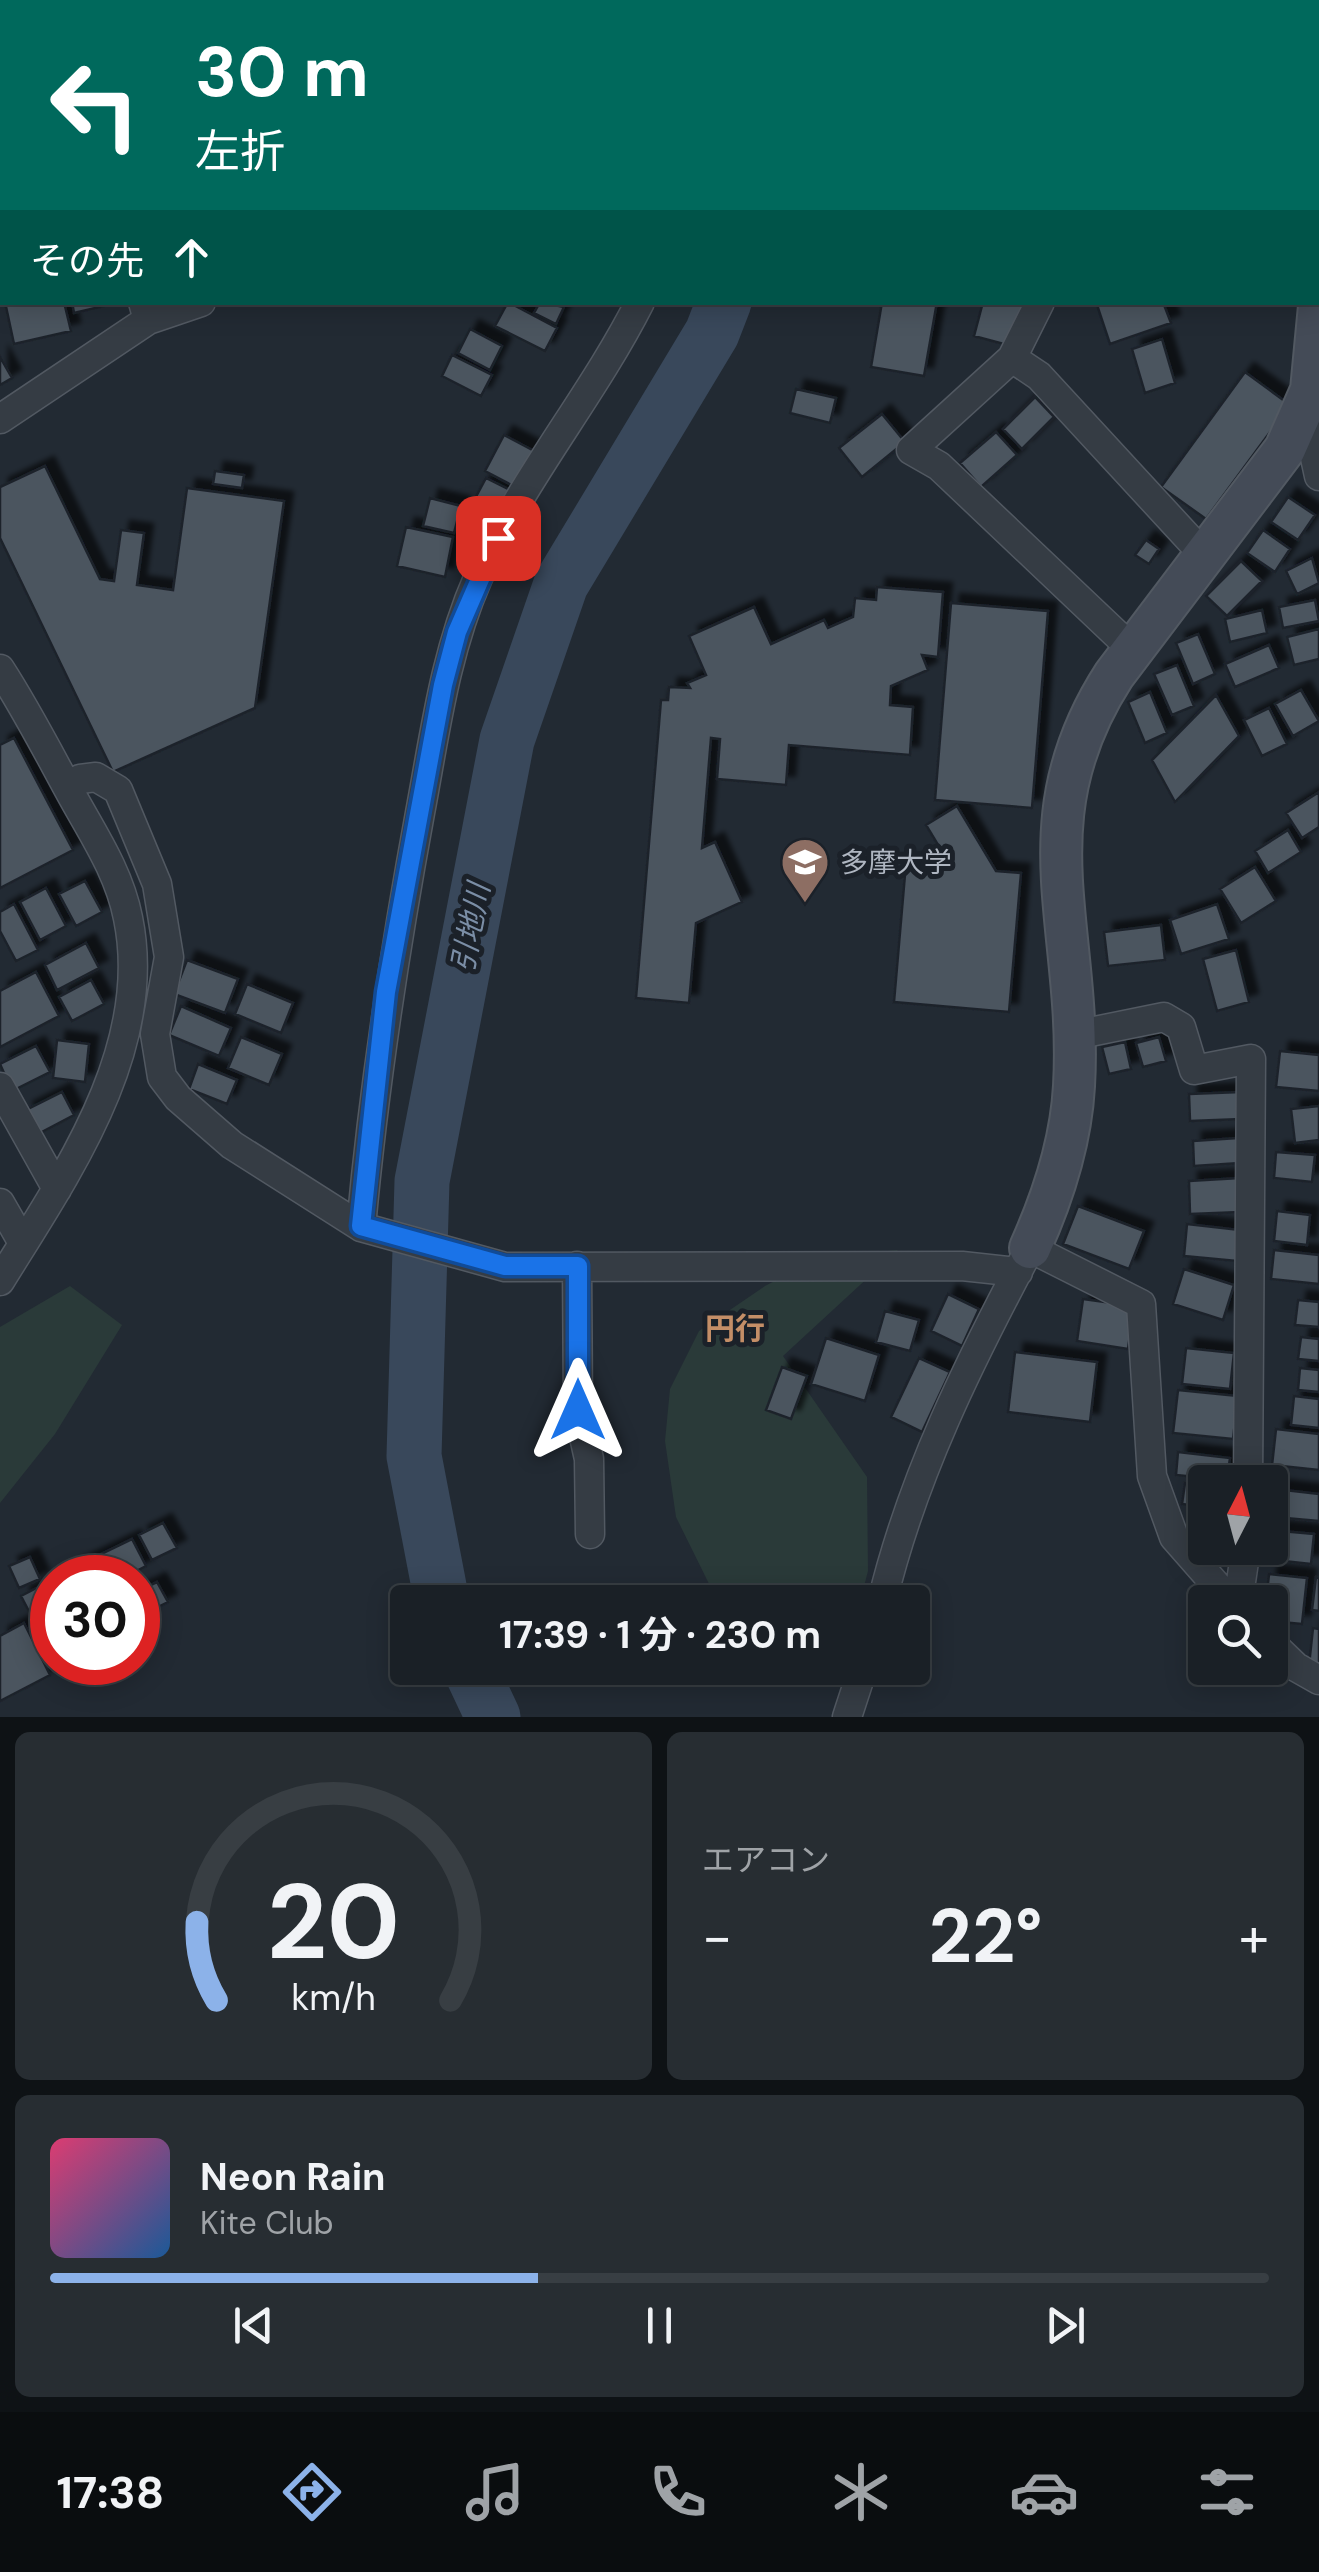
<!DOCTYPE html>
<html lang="ja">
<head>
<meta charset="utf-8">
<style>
  :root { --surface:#1a2026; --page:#272d32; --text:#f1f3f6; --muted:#9fa3a7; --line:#383e43; --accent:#8cb2e9 }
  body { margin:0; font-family:"DM Sans","Noto Sans JP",sans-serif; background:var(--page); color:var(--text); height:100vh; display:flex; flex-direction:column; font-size:38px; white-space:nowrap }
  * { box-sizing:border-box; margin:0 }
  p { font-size:32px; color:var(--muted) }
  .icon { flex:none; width:55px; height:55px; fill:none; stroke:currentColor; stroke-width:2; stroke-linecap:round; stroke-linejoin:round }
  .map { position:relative; height:1717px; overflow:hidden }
  .sheet { display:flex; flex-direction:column; gap:15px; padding:15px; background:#0e1215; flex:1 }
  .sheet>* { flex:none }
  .guide { position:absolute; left:0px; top:0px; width:1320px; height:305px; box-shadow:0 5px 25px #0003,0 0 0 2px var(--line); background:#00695c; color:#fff; overflow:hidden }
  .needle { width:65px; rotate:6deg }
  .buttons { position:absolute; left:1188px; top:1465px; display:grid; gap:20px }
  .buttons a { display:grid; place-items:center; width:100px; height:100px; border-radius:10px; background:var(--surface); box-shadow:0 5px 25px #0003,0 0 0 2px var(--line); font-size:50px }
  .speed { position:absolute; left:30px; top:1555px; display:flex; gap:20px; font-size:50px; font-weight:700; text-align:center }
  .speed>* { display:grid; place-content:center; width:130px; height:130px; border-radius:50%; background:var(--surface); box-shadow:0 5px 25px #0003,0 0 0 2px var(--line); line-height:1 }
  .speed .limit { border:15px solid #d22; background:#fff; color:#111 }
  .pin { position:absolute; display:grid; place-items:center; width:85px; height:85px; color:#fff; margin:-42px; border-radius:20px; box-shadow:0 5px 15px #0006 }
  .me { position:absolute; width:110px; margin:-55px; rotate:0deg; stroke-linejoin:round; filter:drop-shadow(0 0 8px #0008) }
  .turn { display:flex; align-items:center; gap:35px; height:210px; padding:0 30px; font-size:45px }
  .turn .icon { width:130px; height:130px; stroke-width:2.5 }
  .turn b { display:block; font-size:70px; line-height:85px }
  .then { display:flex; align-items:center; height:95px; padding:0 30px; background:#0003; gap:20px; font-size:38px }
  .big { font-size:75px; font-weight:700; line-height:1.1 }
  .sheet .card { flex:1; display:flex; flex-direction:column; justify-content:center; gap:15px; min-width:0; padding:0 35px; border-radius:15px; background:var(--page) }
  .sheet .dial { align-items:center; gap:0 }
  .dial svg { height:260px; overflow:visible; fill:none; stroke:var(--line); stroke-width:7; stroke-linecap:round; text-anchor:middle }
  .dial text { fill:var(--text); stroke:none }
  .song { display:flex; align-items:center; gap:30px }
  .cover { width:120px; height:120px; border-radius:15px; background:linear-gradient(135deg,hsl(340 70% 55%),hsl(210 70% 35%)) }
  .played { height:10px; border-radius:5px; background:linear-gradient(90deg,var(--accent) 40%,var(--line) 40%) }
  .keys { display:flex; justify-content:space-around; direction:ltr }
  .heat { display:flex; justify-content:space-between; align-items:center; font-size:55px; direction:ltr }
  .sheet .tiles { flex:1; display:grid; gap:15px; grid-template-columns:1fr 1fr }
  .card:last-child { grid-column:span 2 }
  .trip { position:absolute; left:390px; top:1585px; width:540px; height:100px; border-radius:10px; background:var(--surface); box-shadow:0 5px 25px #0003,0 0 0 2px var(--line); font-weight:700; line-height:100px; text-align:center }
  .tabs { display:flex; height:160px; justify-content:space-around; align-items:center; background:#0a0d0f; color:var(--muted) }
  .tabs .icon { width:70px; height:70px }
  .tabs .on { color:var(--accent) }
  .tabs b { font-size:45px; color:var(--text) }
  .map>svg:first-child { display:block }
  .green { fill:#2a3a39 }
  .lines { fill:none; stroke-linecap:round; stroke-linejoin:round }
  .river { stroke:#39485b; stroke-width:55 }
  .building { fill:#4b545f; stroke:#1d232b; stroke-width:2.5; filter:url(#shadow) }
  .street-casing { stroke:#525962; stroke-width:31 }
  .secondary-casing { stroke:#525962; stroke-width:44 }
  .street { stroke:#353c44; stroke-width:28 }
  .secondary { stroke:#444b57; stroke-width:40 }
  .route-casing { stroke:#114b97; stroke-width:25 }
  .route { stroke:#1a73e8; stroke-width:18 }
  .labels { text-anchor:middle; stroke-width:10; stroke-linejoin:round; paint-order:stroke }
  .poi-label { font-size:28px; fill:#afb6c1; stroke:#1b2129; text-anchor:start }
  .water-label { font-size:30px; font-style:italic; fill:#7b8ea6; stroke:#1b2129 }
  .neighbourhood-label { font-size:30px; font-weight:bold; fill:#c48e67; stroke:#1b2129 }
</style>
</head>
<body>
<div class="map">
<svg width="1319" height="1717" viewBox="0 0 1319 1717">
  <defs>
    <filter id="shadow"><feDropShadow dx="9" dy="-9" stdDeviation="2.5" flood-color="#0009"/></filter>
  </defs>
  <rect width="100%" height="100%" fill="#222a33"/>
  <path class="green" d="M898,1250L783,1356L867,1477L868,1571L860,1602H718L676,1517L665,1441L670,1389L699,1331L765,1286L821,1257Z
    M70,1286L122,1325L55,1434L0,1503V1327Z"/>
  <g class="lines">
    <path class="river" d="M806,2V0
      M442,1602L414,1456L422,1181L507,740L561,584L712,333L724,302
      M470,1668L493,1717"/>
  </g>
  <path class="building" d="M1275,0H1319V48L1318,2Z
    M5,302H64L71,331L14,344Z
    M72,302H121L74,313Z
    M508,302L557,328L545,351L495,326Z
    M540,302L564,307L556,324L534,313Z
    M882,302H937L924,376L871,367Z
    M983,302L1027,303L1015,347L974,336Z
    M1096,302H1163L1171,323L1110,344Z
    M470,329L502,346L490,370L458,353Z
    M1162,339L1175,383L1145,393L1132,349Z
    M452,355L492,375L481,396L442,376Z
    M0,357L12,378L0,385Z
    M1245,372L1290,405L1206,519L1161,487Z
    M796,389L836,398L830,423L790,413Z
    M1035,397L1054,417L1022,449L1003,429Z
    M882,414L905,442L862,477L839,448Z
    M996,432L1017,455L981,487L960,463Z
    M504,435L538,453L519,489L485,471Z
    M45,466L100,579L114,581L121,530L144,533L137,585L173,590L187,488L284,501L255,708L113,772L0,538V487Z
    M215,471L244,475L242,488L213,484Z
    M486,478L510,490L495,519L471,506Z
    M1288,497L1315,515L1298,540L1271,522Z
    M430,498L461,506L454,533L423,526Z
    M406,527L453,537L445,577L397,566Z
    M1263,530L1290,549L1275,572L1247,553Z
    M1146,540L1159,549L1149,564L1135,555Z
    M1312,558L1319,583L1297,594L1286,571Z
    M1241,561L1262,581L1227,616L1206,596Z
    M877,587L943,592L938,657L922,655L928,670L891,686L890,705L913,707L910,755L789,745L786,785L717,779L720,739L711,738L702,848L715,842L742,902L696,923L689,1003L636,998L661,700H668L669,687L690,688L687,683L706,675L689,636L754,607L771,644L824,620L828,628L853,617L855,598L876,600Z
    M1315,600L1319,621L1283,628L1279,607Z
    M951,603L1048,611L1032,808L935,800Z
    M1262,610L1267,633L1230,642L1225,619Z
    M1319,629V659L1294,665L1287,637Z
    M1198,634L1215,674L1193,684L1176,643Z
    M1269,645L1279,668L1235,687L1225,664Z
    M1177,665L1194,706L1172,715L1154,674Z
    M1301,690L1319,721L1293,736L1275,704Z
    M1150,692L1167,733L1145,743L1128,702Z
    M1216,695L1239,736L1175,802L1152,760Z
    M1269,708L1287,744L1262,756L1244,720Z
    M14,738L73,850L0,888V745Z
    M1319,792V827L1302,838L1286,813Z
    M957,806L996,871L1021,873L1009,1012L894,1002L906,863L952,868L926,825Z
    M1288,830L1301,852L1268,873L1255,851Z
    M1255,867L1276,901L1241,923L1220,889Z
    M85,881L102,912L76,926L59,894Z
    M46,888L66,926L40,940L20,902Z
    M14,904L38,950L16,961L0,931V912Z
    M1217,904L1229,939L1181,954L1170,920Z
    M1161,925L1165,960L1108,966L1104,932Z
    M86,943L99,968L57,990L45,965Z
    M1236,950L1249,1002L1217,1011L1203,959Z
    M187,960L238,979L225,1013L174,994Z
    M36,972L59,1016L0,1047V991Z
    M91,980L104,1004L72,1021L59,997Z
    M247,984L293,1003L281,1033L235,1014Z
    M181,1006L231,1028L219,1056L169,1035Z
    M241,1037L282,1054L269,1085L228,1068Z
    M1159,1037L1166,1061L1143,1067L1136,1043Z
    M57,1040L89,1044L85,1082L53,1078Z
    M1125,1042L1131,1069L1109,1074L1102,1047Z
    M36,1046L50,1072L12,1091L0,1064Z
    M1280,1051L1319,1055V1091L1276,1087Z
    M198,1064L237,1080L227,1104L189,1089Z
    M62,1092L74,1115L36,1135L24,1111Z
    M1241,1092L1242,1119L1190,1121L1189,1094Z
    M1319,1106V1140L1295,1143L1291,1109Z
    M1238,1138L1240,1163L1194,1166L1193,1141Z
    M1276,1152L1315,1155L1312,1182L1274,1178Z
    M1240,1178L1241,1212L1190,1214L1189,1181Z
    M1078,1206L1144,1231L1129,1269L1063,1244Z
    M1277,1211L1310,1215L1307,1245L1274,1241Z
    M1187,1224L1240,1230L1237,1261L1184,1256Z
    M1274,1250L1319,1255V1284L1271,1279Z
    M1184,1269L1234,1285L1223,1320L1173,1304Z
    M948,1294L979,1309L962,1346L931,1331Z
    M1083,1299L1134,1306L1128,1349L1077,1341Z
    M1298,1300L1319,1302V1327L1295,1325Z
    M885,1311L919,1320L910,1351L876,1342Z
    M1301,1337L1319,1339V1361L1298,1359Z
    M826,1338L879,1355L865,1401L811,1384Z
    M1186,1348L1234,1353L1230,1389L1182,1384Z
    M1015,1352L1097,1362L1090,1422L1008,1412Z
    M919,1358L950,1372L922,1432L891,1417Z
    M782,1367L807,1376L791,1419L766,1410Z
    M1300,1368L1319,1370V1392L1298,1390Z
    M1178,1390L1238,1396L1233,1439L1173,1433Z
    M1294,1396L1319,1399V1428L1291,1425Z
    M1276,1429L1319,1434V1470L1272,1465Z
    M1178,1452L1230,1458L1227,1480L1176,1475Z
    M1185,1483L1205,1486V1507L1182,1504Z
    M1276,1489L1319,1494V1521L1274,1517Z
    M1196,1514L1205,1515V1542L1193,1541Z
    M163,1523L177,1548L152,1560L139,1535Z
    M1270,1530L1314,1534L1311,1564L1265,1559Z
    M132,1539L146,1566L123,1578H77L72,1568Z
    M30,1557L40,1579L19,1588L9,1566Z
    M1269,1574L1307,1578L1302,1624L1270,1621V1602H1266Z
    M1316,1577L1319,1578V1611L1312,1610Z
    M52,1580V1614L35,1623L21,1596Z
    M157,1582L168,1602L144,1614L138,1591Z
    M24,1623L50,1675L0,1701V1636Z
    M1313,1628L1319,1629V1666L1309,1665Z"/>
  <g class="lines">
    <g class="street-casing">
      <path id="street" d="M69,0V2
        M487,0L488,2
        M133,2L143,0
        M735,2V0
        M0,34L2,33
        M1318,241H1319
        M1040,302L1012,358L911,450L939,466L1132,649
        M148,320L201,302
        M1012,358L1039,376L1205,556
        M1305,411L1319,476
        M0,419L148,320L143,302
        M0,669C26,709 48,752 71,794C93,834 119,872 128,918C155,1049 65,1176 0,1281
        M68,788L80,779L96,777L118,790L157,884L169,957L155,1034L162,1077L178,1098L232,1145L361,1227L505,1267L962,1266L1018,1272
        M1075,1035L1164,1017L1181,1027L1194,1070L1251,1059L1248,1482
        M0,1087L57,1189
        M0,1203L23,1243
        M361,1227C374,1084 394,954 420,813C435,733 445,653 478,578C521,480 592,397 640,302
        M577,1266L578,1410L589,1459L590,1534
        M882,1602C912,1477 969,1362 1030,1248L1141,1304L1152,1476L1174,1537L1231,1602
        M1238,1602L1246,1548
        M1270,1642L1296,1667L1319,1680
        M847,1717L863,1668"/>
    </g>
    <g class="secondary-casing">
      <path id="secondary" d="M1030,1248C1053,1197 1071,1142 1074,1086C1083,928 1019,822 1114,675L1285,449L1311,390L1319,306"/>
    </g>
    <use href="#street" class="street"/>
    <use href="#secondary" class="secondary"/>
  </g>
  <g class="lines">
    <g class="route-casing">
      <path id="route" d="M498,538L457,632L443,685L386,992L361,1226L505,1266H578V1410"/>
    </g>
    <use href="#route" class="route"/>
  </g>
  <defs>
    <g id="university-pin" transform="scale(2.5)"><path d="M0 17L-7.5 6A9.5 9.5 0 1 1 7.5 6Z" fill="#8d6e63" stroke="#1b2129"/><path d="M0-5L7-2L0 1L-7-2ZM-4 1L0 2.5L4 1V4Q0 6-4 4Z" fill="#fff"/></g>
  </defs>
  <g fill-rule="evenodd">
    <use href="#university-pin" x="805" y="862"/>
  </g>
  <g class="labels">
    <g class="poi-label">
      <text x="840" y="872">多摩大学</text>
    </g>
    <g class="water-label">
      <text transform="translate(471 928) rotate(-79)" y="10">引地川</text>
    </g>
    <g class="neighbourhood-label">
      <text x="735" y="1339">円行</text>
    </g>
  </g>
</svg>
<div class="buttons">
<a><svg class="needle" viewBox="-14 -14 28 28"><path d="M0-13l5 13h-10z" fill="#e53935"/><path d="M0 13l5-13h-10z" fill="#9fa3a7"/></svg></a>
<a><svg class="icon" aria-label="search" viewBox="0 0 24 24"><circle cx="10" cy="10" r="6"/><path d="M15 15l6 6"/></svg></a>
</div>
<div class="speed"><div class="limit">30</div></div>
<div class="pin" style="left:498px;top:538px;background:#d93025"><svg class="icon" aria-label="arrive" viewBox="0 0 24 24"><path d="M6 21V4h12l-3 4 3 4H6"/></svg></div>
<svg class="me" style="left:578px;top:1410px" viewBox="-20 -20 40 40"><path d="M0-17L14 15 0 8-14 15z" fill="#1a73e8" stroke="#fff" stroke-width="4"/></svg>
<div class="trip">17:39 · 1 分 · 230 m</div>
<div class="guide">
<div class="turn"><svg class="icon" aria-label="left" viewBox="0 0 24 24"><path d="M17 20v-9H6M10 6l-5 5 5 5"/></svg><div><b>30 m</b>左折</div></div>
<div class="then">その先<svg class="icon" aria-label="ahead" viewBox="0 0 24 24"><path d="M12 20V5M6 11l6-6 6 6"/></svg></div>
</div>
</div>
<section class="sheet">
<div class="tiles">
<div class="card dial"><svg viewBox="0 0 100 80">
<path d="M14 69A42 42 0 1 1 86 69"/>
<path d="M14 69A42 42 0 0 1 8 45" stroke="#8cb2e9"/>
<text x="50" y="56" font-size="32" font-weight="700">20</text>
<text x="50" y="72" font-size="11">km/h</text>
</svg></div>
<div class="card"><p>エアコン</p>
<div class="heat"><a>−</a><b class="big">22°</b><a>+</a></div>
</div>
<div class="card">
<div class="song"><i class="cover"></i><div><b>Neon Rain</b><p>Kite Club</p></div></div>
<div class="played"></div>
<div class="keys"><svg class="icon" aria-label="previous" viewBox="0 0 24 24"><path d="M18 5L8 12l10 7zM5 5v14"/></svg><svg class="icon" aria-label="pause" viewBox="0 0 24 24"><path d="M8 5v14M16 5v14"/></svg><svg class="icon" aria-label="next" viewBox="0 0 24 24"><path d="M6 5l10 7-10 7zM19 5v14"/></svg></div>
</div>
</div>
</section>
<nav class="tabs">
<b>17:38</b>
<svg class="icon on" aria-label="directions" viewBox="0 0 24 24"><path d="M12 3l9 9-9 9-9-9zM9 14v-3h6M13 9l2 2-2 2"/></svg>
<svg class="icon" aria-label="music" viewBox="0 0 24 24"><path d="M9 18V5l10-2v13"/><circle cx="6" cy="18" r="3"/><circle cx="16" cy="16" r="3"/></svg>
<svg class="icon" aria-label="phone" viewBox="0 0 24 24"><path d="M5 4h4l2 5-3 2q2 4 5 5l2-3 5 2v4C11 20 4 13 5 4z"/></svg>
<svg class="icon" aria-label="climate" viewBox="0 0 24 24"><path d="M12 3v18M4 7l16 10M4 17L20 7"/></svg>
<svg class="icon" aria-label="car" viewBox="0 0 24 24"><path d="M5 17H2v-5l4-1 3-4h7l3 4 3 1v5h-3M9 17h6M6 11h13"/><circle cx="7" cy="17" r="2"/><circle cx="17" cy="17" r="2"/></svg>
<svg class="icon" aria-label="filters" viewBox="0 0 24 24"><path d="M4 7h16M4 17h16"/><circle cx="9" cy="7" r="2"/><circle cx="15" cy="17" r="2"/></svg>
</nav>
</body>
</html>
